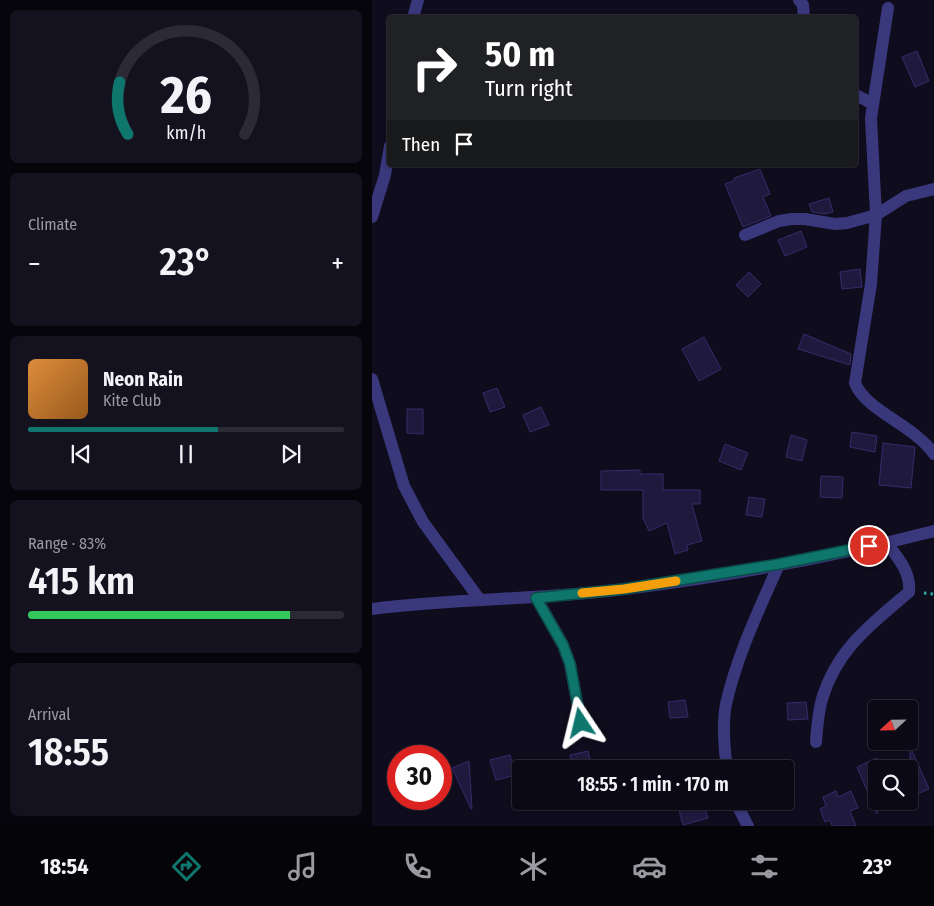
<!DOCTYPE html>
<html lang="en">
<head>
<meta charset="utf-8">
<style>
  :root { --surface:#0b0916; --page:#14121f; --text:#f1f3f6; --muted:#9a9aa1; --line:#2b2a35; --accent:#0f766e }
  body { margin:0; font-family:"Fira Sans Condensed",sans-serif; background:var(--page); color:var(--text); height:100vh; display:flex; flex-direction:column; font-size:19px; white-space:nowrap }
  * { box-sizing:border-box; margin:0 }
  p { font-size:16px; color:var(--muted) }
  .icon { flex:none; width:28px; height:28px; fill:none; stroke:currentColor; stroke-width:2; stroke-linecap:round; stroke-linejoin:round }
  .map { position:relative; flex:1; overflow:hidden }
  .side { display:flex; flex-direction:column; gap:10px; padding:10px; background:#06050c; width:372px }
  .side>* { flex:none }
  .hud { position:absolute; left:15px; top:15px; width:471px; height:152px; border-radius:5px; box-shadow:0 1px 4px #0004,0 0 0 1px var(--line); background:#202124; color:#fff; overflow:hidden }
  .needle { width:32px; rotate:248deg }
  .buttons { position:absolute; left:496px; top:700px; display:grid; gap:10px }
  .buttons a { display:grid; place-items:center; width:50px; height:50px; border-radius:5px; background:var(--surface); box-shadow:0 1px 4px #0004,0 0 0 1px var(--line); font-size:25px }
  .speed { position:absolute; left:15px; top:745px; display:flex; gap:10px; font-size:25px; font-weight:700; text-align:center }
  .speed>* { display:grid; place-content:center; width:65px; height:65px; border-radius:50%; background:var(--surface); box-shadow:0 1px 4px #0004,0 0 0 1px var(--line); line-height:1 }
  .speed .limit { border:8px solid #d22; background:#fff; color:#111 }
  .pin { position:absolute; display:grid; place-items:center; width:42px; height:42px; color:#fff; margin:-21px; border:2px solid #fff; border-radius:50%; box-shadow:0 1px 5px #0007 }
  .me { position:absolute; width:55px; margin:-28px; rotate:350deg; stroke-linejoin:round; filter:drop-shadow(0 0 4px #0008) }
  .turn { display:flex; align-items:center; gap:18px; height:105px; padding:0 15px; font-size:22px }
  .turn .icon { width:65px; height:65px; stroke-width:2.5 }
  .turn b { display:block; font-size:35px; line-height:42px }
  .then { display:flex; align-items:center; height:48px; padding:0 15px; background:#0003; gap:10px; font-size:19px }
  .big { font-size:38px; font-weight:600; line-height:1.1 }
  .side .widget { flex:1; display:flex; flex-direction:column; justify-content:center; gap:8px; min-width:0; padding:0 18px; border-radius:8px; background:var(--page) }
  .side .dial { align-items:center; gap:0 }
  .dial svg { height:130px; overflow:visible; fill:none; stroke:var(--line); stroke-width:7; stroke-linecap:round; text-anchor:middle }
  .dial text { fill:var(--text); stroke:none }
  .song { display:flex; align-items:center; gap:15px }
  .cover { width:60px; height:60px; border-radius:8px; background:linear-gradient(135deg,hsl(30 70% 55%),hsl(30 70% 35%)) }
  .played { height:5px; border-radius:2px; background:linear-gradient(90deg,var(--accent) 60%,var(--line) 60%) }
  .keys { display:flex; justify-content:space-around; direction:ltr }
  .heat { display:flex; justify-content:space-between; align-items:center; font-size:28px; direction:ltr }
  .charge { height:8px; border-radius:4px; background:linear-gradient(90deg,#34c759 83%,var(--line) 0) }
  .trip { position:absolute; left:140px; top:760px; width:282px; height:50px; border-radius:5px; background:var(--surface); box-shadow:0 1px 4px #0004,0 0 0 1px var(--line); font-weight:600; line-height:50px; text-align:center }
  .tab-bar { display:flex; height:80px; justify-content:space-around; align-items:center; background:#040409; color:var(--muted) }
  .tab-bar .icon { width:35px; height:35px }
  .tab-bar .on { color:var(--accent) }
  .tab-bar b { font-size:22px; color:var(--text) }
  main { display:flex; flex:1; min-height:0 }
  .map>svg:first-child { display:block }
  .building { fill:#20193e; stroke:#362b6a }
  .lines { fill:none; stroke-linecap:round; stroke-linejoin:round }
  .path { stroke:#2fada3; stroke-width:3; stroke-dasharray:2.5 4; stroke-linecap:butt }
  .minor { stroke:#39387c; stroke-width:12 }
  .route-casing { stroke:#0a4d48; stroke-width:12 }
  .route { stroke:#0f766e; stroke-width:9 }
  .slow { stroke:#f59e0b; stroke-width:9 }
</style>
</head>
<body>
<main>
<section class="side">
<div class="widget dial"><svg viewBox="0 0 100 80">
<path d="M14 69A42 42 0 1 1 86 69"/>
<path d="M14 69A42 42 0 0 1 9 37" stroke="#0f766e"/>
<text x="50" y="56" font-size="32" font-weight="700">26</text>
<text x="50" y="72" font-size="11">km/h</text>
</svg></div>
<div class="widget"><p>Climate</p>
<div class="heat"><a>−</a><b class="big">23°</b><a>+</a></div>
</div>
<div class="widget">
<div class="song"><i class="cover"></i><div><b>Neon Rain</b><p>Kite Club</p></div></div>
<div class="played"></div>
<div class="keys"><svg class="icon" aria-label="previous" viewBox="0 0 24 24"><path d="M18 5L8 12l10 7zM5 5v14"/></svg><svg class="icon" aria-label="pause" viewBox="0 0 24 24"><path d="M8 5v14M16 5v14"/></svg><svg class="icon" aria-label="next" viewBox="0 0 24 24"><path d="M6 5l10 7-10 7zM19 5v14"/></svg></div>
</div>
<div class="widget"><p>Range · 83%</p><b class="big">415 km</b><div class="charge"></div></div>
<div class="widget"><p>Arrival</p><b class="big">18:55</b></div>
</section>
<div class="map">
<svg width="562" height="826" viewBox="0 0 562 826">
  <rect width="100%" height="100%" fill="#0f0c1e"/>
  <path class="building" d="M545,51L557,81L543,87L530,57Z
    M388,169L398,194L391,197L399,216L371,227L353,184L363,180L362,178Z
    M457,198L461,212L453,214L440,212L437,204Z
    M429,231L435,247L413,256L406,240Z
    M488,269L490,287L470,289L468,272Z
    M377,272L389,284L376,297L364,285Z
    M432,334L479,354L478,365L426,349Z
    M332,337L349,369L327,381L310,349Z
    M125,388L133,407L118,412L111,393Z
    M169,407L177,425L158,432L151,415Z
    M35,409H51V434L35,433Z
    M480,432L505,436L503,452L478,447Z
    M419,435L435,440L430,461L414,457Z
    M511,443L543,447L539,488L507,485Z
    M353,444L376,453L369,470L347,461Z
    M268,470V474H291V490H328V504H320L330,541L315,545L316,550L303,554L295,523L277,531L271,518V490H229V471Z
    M449,476L471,477L470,498L448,497Z
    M377,497L393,499L390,517L374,515Z
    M313,700L316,717L298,718L296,702Z
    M434,702L436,719L416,720L415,703Z
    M538,746L557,789L538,797Z
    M216,751L220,769H201L198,755Z
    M138,755L144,775L124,780L118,760Z
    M505,758V814L485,767Z
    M97,761L100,809H99L80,768Z
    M464,791L466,797L479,791L486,808L478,811L484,826H460L458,820L453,822L448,809L454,806L451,797Z
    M312,801H331L336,818L311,825L305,803Z"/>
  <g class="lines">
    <path class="path" d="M552,593L562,594"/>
    <path class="minor" d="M427,0L431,5L432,18
      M516,8L499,118L504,215L499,284L483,383C494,411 542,425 562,454
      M41,18L46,0
      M484,95L501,104
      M0,217L13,175L18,146
      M373,235L407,221L420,219H433L463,224L475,223L504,215L534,196L562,189
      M0,379L32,486L51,522L108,600
      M164,597L191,645L198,664L209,723
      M0,609C84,598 169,600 253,589C356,576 460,557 562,531
      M444,742C445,728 446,713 450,699C465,649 499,624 537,592C539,572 526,558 515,543
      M355,769C352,747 350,725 354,704C365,655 387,610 407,564
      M363,801L376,826"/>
  </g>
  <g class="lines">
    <g class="route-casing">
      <path id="route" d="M209,723L198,664L191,645L164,598L252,589L407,564L497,546"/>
    </g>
    <use href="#route" class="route"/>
    <path class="slow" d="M210,593L252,589L304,581"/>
  </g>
</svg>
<div class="buttons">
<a><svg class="needle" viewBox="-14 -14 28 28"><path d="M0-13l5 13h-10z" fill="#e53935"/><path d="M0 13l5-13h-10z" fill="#9a9aa1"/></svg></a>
<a><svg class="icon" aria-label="search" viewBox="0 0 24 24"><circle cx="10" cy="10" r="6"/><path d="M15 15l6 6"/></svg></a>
</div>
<div class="speed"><div class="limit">30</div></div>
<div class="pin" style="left:497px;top:546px;background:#d93025"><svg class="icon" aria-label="arrive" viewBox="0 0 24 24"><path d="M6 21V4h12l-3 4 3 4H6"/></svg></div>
<svg class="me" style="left:209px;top:723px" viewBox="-20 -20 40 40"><path d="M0-17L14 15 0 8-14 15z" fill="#0f766e" stroke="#fff" stroke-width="4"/></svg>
<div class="trip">18:55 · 1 min · 170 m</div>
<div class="hud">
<div class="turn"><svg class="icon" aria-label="right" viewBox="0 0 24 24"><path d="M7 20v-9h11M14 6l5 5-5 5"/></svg><div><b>50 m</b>Turn right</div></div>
<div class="then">Then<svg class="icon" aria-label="arrive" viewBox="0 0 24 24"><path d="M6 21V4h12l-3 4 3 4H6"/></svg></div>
</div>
</div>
</main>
<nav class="tab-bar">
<b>18:54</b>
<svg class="icon on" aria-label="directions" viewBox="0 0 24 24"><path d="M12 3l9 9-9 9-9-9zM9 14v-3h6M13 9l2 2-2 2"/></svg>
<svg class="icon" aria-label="music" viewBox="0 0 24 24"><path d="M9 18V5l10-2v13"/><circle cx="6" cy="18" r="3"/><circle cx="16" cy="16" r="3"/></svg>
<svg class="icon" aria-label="phone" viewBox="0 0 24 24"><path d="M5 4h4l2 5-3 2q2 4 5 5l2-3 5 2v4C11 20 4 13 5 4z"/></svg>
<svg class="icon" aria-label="climate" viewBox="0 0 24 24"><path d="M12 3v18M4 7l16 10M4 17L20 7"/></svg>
<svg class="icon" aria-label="car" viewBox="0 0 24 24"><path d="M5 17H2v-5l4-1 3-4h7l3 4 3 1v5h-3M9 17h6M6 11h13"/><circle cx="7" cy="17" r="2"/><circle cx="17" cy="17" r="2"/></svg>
<svg class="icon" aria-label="filters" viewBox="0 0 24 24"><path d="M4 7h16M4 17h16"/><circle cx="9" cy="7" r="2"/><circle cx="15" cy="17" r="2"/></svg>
<b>23°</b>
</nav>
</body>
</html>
